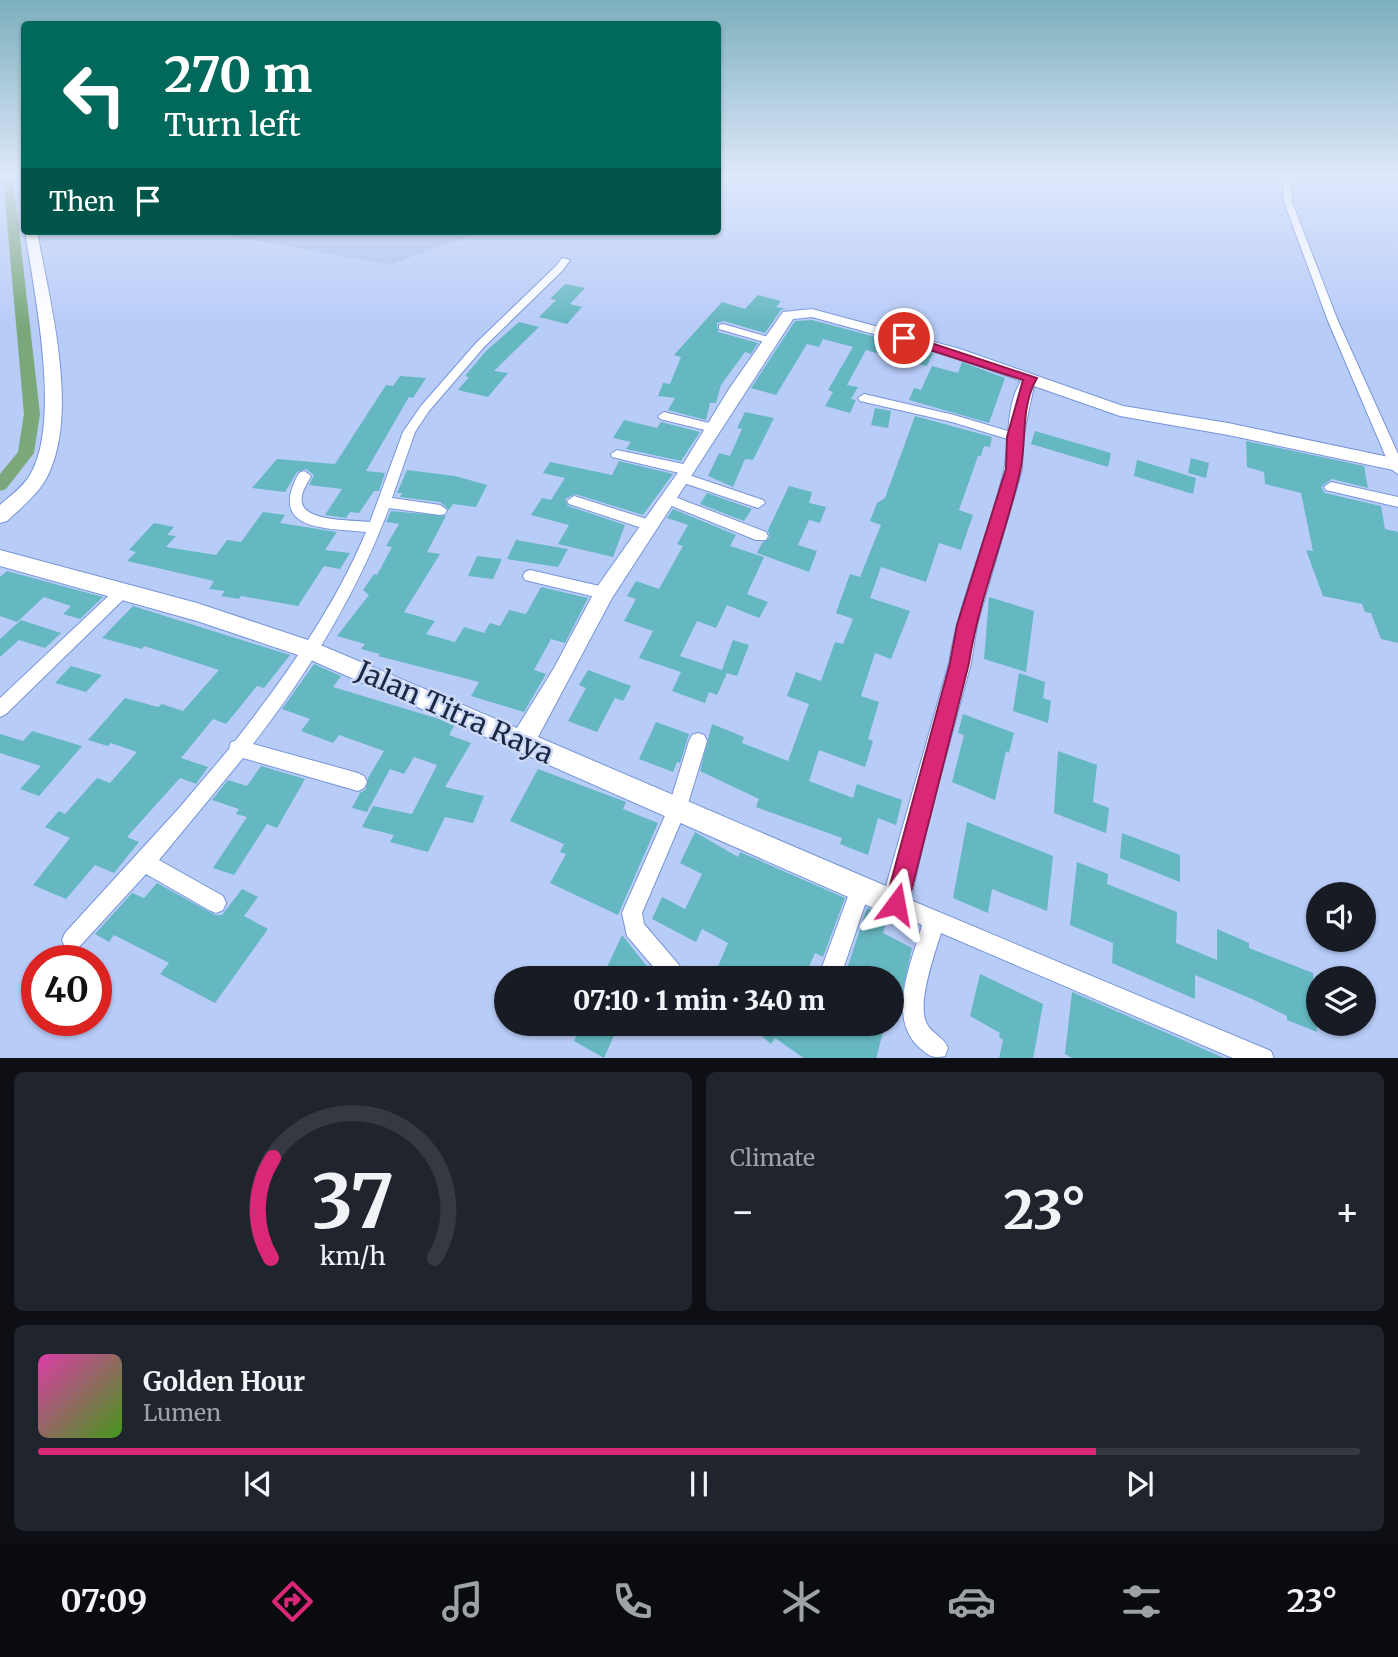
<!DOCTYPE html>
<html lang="en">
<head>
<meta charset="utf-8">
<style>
  :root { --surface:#171b24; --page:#20242c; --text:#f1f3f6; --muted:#9ea1a6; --line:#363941; --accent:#db2777 }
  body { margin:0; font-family:Merriweather,serif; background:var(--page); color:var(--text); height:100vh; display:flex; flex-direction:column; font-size:26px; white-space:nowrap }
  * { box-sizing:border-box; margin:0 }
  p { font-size:23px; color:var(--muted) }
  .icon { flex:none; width:38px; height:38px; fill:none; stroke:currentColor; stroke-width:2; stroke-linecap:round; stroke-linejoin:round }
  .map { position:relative; height:1058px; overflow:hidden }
  .details { display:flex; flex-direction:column; gap:14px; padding:14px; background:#0d0f14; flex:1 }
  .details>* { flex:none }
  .banner { position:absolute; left:21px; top:21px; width:700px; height:214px; border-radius:7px; box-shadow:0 2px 5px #0004; background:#00695c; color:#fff; overflow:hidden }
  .buttons { position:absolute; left:1306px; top:882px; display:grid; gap:14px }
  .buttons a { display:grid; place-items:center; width:70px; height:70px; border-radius:50%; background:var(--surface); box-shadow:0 2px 5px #0004; font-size:35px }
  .speed { position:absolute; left:21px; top:945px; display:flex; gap:14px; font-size:35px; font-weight:700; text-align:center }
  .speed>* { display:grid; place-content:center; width:91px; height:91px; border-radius:50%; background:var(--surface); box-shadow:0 2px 5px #0004; line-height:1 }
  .speed .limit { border:10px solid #d22; background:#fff; color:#111 }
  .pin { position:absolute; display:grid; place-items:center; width:60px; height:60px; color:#fff; margin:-30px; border:4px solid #fff; border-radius:50%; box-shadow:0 2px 7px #0007 }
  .me { position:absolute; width:77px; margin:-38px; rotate:13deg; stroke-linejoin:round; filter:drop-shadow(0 0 5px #0008) }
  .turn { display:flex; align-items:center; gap:24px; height:147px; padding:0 28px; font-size:32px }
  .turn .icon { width:91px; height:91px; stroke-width:2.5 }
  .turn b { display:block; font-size:49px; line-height:60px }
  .then { display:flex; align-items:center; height:66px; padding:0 28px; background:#0003; gap:14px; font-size:26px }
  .big { font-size:52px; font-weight:800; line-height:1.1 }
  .details .card { flex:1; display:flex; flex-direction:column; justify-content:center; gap:10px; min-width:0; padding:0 24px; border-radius:10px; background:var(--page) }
  .details .dial { align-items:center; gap:0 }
  .dial svg { height:182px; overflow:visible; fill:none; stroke:var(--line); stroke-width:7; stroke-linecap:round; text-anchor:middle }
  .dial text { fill:var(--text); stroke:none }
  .song { display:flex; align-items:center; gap:21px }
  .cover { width:84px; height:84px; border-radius:10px; background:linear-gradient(135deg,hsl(320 70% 55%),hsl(100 70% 35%)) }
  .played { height:7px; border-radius:4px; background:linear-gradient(90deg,var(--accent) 80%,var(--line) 80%) }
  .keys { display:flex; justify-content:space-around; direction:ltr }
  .heat { display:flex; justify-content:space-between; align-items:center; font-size:38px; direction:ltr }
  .details .tiles { flex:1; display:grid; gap:14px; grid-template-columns:1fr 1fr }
  .card:last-child { grid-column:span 2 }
  .trip { position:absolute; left:494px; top:966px; width:410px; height:70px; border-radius:35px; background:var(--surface); box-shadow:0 2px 5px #0004; font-weight:800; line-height:70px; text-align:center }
  .tabs { display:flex; height:112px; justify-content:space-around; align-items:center; background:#090b0e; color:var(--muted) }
  .tabs .icon { width:49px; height:49px }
  .tabs .current { color:var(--accent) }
  .tabs b { font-size:32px; color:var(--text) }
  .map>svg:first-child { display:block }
  .built { fill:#a9bfee }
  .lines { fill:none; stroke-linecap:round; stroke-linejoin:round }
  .canal { fill:#7aa87b; fill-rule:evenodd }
  .building { fill:#65b7c1 }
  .street-casing { stroke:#7695da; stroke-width:2 }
  .secondary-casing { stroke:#7695da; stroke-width:2 }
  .street { fill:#fff; fill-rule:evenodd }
  .secondary { fill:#fff; fill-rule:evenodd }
  .route { fill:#db2777; stroke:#8e194d; stroke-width:2 }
  .labels { text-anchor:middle; stroke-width:5; stroke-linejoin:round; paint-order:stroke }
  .near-street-label { font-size:28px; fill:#1c2843; stroke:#cbd9f7 }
</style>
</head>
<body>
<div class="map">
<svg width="1398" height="1059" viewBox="0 0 1398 1059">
  <rect width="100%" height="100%" fill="#b8ccf8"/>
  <path class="built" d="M205,231H482L390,265Z"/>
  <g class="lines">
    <path class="canal" d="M3,177H13L40,414L34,453L6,489L0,491V474L18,452L24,414Z"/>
  </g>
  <path class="building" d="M565,284L585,288L570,304L582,307L567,324L539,317L556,300L550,299Z
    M758,295L781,301L776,307L786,309L781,310L765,333L724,321L717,323L718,332L758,343L751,354L745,352L721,385L716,403H710L706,420L668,410L675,398L658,396L663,383L670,384L681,357L674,355L722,302L745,309Z
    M812,320L887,340L880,354L866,350L847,385L858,387L851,399L856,400L850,413L825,406L833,392L828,390L853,347L823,339L819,347L807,344L776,395L751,388L795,321Z
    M519,322L539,327L494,371L508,373L488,397L458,390L469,377L465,376L486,351Z
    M890,341L933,353L927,366L910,362L887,355Z
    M962,362L1005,378L989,423L909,400L914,388L921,390L932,366L958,373Z
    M400,376L426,378L413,398L409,397L366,471L385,473L379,491H374L359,513L350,512L346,518L325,515L342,489L309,485L314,475L306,469L297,472L285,492L252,488L277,459L335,464L386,385L393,386Z
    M875,408L891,411L888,428L871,425Z
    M745,412L774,418L753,460L745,459L733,487L708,476L719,453L730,456L742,429L737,428Z
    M915,416L992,437L990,447L984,446L981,456H978L959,510L973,515L961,550L939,543L926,582L881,567L870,598L910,611L891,659L875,653L861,696L879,702L868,739L873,741L865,767L819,750L809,781L853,798L857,784L902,800L896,825L878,818L868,855L840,844L842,838L756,807L759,799L700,771L712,724L744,737L742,743L788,761L809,704L787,696L796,672L821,681L835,642L843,644L853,619L836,613L850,574L860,577L881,525L870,521L877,503L885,498Z
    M624,420L657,428L661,422L700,432L681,461L626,449L631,442L613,438Z
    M1035,431L1111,453L1108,467L1031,444Z
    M1246,441L1364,466L1368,488L1332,479L1321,487L1325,493L1381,506L1385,529L1398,532V643L1381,639L1371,613L1365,612L1362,604L1323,596L1306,550L1313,551L1301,493L1265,484L1264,472L1247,467Z
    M1191,458L1209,463L1206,478L1188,473Z
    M1137,460L1196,478L1193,494L1134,476Z
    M619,461L673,474L643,515L575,494L565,499L568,506L625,525L613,557L558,544L569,525L531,515L542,498L551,500L565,478L543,473L550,462L612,475Z
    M407,470L455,476L487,485L476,507L453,504L449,510L440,502L400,497L402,493H397Z
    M789,486L812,492L809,503L826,507L820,523L809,520L798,545L817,551L809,572L757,553L762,543L770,537L768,530Z
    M707,493L752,509L744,521L700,504Z
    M673,509L736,535L730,546L764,557L747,594L768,602L759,618L727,605L716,628L697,621L680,656L722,670L733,640L749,645L737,676L727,673L717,695L709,692L705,703L672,691L681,672L639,658L653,631L624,621L636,599L627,596L636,581L659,589L683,546L677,544L688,525L667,518Z
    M391,511L446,516L427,552L440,554L404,612L435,621L426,634L455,642L464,627L484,633L490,623L500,626L509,610L526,614L541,587L588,598L565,643L551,639L534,670L546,674L524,712L471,696L479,682L378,656L380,654L361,649L365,644L337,636L369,595L363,590L374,574L377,575L392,547L386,546L399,524L386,522Z
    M263,512L285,515L280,523L337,532L325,550L350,553L340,569L324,566L298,606L241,596L239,599L221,596L225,591L209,589L214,581L127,561L136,552L129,550L154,523L174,527L167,535L176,536L166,547L216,555L227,540L241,542Z
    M516,540L568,549L558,567L507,559Z
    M477,556L502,559L493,579L468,576Z
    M7,571L103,597L80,619L63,614L71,606L44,597L17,622L0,616V577Z
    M989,597L1034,611L1026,672L984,659Z
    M133,606L290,655L264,688L257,686L226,724L213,719L181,758L208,767L196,784L180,778L127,837L139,842L114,873L95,865L66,899L33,885L70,838L45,827L59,811L65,814L97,778L110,783L137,752L111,743L108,746L88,740L125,698L158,707L162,704L183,711L219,670L144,646L142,649L102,638Z
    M21,620L61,633L45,648L19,640L0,657V639Z
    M314,664L341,676L333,687L439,719L454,726L449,735L471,743L445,787L484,796L473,823L445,817L428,852L390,842L394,835L362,827L373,806L412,814L437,765L414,757L404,774L390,769L367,812L352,808L360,793L366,789L368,778L384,751L339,735L333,743L301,731L310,719L282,709Z
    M71,666L102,675L86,692L55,683Z
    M588,670L631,686L623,701L615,698L597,732L568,721L586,688L579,685Z
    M1019,673L1045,682L1043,698L1051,701L1048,723L1013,711Z
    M963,714L1014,733L1009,753L1006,751L995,800L952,782L964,735L958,733Z
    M656,722L689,734L680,763L677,762L673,772L639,759Z
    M32,731L82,746L39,796L20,789L41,766L0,753V734L23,741Z
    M1058,751L1097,765L1093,802L1109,808L1106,833L1054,813Z
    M261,766L305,779L277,828L267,824L234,875L213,868L247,817L236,814L239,809L212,800L228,780L247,786Z
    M538,769L626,802L623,809L658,823L618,915L550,883L566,854L560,852L564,844L510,821Z
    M967,822L1053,856L1047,911L992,889L988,913L953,898Z
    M695,832L738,857L740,852L845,898L823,957L815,953L804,978H713L728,943L702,929L696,942L652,919L662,897L685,909L702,874L680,863Z
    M1122,833L1180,855V882L1120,858Z
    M1077,862L1108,874L1107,884L1177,912L1176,943L1217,960V929L1249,943V948L1313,973L1317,1032L1287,1020V1016L1252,999L1195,975V999L1112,963L1113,943L1070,925Z
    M157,883L215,915H222L242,889L258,897L244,916L268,929L215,1003L160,974L169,963L114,935L109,942L95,934L132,893L144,898Z
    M867,908L888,917L883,933L912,948L901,999L891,994V978H844Z
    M622,935L645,964L660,978H602Z
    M980,974L1043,1004L1033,1059H999L1003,1040L999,1037L1000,1033L970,1016Z
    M1072,992L1183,1040L1226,1059H1074L1065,1054Z
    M582,1024H619L604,1058L574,1041Z
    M748,1024H885L876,1059H805L775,1038L771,1044Z"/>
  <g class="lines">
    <g class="street-casing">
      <path id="street" d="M1287,177H1295L1291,184L1292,202L1338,321L1398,454V474L1391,469L1328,321L1284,202L1283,184Z
        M562,258L570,260L563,270L484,347L429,411L415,432L392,498L440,505L447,510L445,514L440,515L389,508C357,593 309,672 253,744L358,773L364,776L367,782L364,788L358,791L243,758L159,860L223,896L226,903L223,910L216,913L209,910L146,874L79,947L72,950L65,947L62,940L65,933L180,807L229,749L231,742L235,741C286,676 334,608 366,532C325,528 267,531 299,473L304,471L311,476C307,484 300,493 302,503C306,522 354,520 370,522L403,432L421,406L476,343L556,266Z
        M723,324L775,339L776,341L771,344L719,329V325Z
        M864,394L954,415L1018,434L1020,437L1014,441L952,422L860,401L858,398Z
        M664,412L717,425L719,428L713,432L660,419L658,416Z
        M617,450L688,465L695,470L688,475L612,457L611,454Z
        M683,473L763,500L765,503L758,508L678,481L676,478L678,475Z
        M1331,482L1398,497V507L1326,490L1324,487Z
        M667,494L766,532L768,536L766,540H756L662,502L660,499L662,496Z
        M574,496L653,521L655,525L648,530L569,504L567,501Z
        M530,570L604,587L609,589L612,593L609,597L604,599L525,580L523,576L525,572Z
        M123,585L128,587L130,591L128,595L6,714L0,717V698L118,587Z
        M698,733L704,735L707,741L686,810L642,913L644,924L679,965L683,972L680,978H663L627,936L622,913L668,809L689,741L692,735Z
        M860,880L867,883L870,890L840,978H818L853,883Z
        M896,894L1271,1051L1274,1059H1235L941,933C935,953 916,1005 927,1024C932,1034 944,1037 948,1048L945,1056C934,1059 929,1056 921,1049C885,1019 912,962 922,925L889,911L886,904L889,897Z"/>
    </g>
    <g class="secondary-casing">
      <path id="secondary" d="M25,231H37C49,299 79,408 49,473C40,493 22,507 7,521L0,523V505C10,496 23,487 30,475C62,421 34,292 25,231Z
        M812,309L960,349L1123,406L1228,423L1398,459V471L1228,435L1120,416L1034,386L1023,437L1022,469L977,625L971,663L926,829L910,904L906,914L896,918L304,657L197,621L0,566V550L197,603L311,641L517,728L554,668L597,587L679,471L729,389L783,312ZM812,317L950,355L1021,381C1005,407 1010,442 1004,471C989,536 960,597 949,663L886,886L538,737L612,598L793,319Z"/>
    </g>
    <use href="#street" class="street"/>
    <use href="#secondary" class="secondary"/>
  </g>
  <linearGradient id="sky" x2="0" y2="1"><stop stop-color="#7cafbc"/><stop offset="0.54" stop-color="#dfe8fc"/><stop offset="1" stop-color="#dfe8fc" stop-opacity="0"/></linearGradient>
  <rect width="1398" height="325" fill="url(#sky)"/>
  <path class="route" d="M904,334L1037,378C1020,407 1027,442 1020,472C1005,537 979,598 969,663L908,904L904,912L896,915L888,912L885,904L950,663L957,625L1006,469L1007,437L1023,380L899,340L897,338Z"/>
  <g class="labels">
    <g class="near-street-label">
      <text transform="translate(455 712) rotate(24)" y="10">Jalan Titra Raya</text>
    </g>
  </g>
</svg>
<div class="buttons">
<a><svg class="icon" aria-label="sound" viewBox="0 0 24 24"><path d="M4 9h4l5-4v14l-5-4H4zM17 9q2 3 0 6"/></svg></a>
<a><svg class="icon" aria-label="layers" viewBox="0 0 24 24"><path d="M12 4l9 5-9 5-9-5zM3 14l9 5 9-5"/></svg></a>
</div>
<div class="speed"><div class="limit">40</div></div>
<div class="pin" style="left:904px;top:338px;background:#d93025"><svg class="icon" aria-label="arrive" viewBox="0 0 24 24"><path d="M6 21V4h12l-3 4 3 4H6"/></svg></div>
<svg class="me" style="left:896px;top:904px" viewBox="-20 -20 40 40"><path d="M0-17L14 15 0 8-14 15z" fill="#db2777" stroke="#fff" stroke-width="4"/></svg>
<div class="trip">07:10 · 1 min · 340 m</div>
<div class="banner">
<div class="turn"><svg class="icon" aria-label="left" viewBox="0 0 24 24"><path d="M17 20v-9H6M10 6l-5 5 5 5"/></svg><div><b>270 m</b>Turn left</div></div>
<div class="then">Then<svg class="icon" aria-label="arrive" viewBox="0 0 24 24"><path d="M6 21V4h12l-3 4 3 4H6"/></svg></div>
</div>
</div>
<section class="details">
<div class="tiles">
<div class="card dial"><svg viewBox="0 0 100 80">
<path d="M14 69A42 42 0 1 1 86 69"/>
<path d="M14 69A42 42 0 0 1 15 25" stroke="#db2777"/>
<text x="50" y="56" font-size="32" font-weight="700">37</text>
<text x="50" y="72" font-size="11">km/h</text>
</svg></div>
<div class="card"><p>Climate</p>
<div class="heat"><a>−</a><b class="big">23°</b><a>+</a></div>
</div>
<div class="card">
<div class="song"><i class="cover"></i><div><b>Golden Hour</b><p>Lumen</p></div></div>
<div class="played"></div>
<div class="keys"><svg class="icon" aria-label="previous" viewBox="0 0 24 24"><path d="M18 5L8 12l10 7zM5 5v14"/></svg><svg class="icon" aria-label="pause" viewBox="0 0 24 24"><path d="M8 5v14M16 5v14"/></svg><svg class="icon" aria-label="next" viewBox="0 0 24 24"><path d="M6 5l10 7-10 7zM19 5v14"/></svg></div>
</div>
</div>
</section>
<nav class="tabs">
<b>07:09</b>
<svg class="icon current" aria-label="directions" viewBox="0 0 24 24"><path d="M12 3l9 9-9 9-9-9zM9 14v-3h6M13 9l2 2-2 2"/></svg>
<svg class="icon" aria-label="music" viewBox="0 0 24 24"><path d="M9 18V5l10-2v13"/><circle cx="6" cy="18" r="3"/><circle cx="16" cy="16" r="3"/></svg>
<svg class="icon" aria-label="phone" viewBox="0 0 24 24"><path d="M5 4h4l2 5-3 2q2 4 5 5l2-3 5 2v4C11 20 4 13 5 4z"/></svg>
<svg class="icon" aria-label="climate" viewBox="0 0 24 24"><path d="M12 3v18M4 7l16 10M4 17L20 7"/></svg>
<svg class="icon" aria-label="car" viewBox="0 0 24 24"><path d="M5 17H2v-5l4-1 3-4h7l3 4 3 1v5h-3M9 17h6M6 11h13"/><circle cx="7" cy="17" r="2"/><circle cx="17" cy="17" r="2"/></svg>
<svg class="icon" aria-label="filters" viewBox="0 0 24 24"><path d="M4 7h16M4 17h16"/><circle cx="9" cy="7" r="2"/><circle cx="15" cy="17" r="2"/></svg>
<b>23°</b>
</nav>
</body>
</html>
